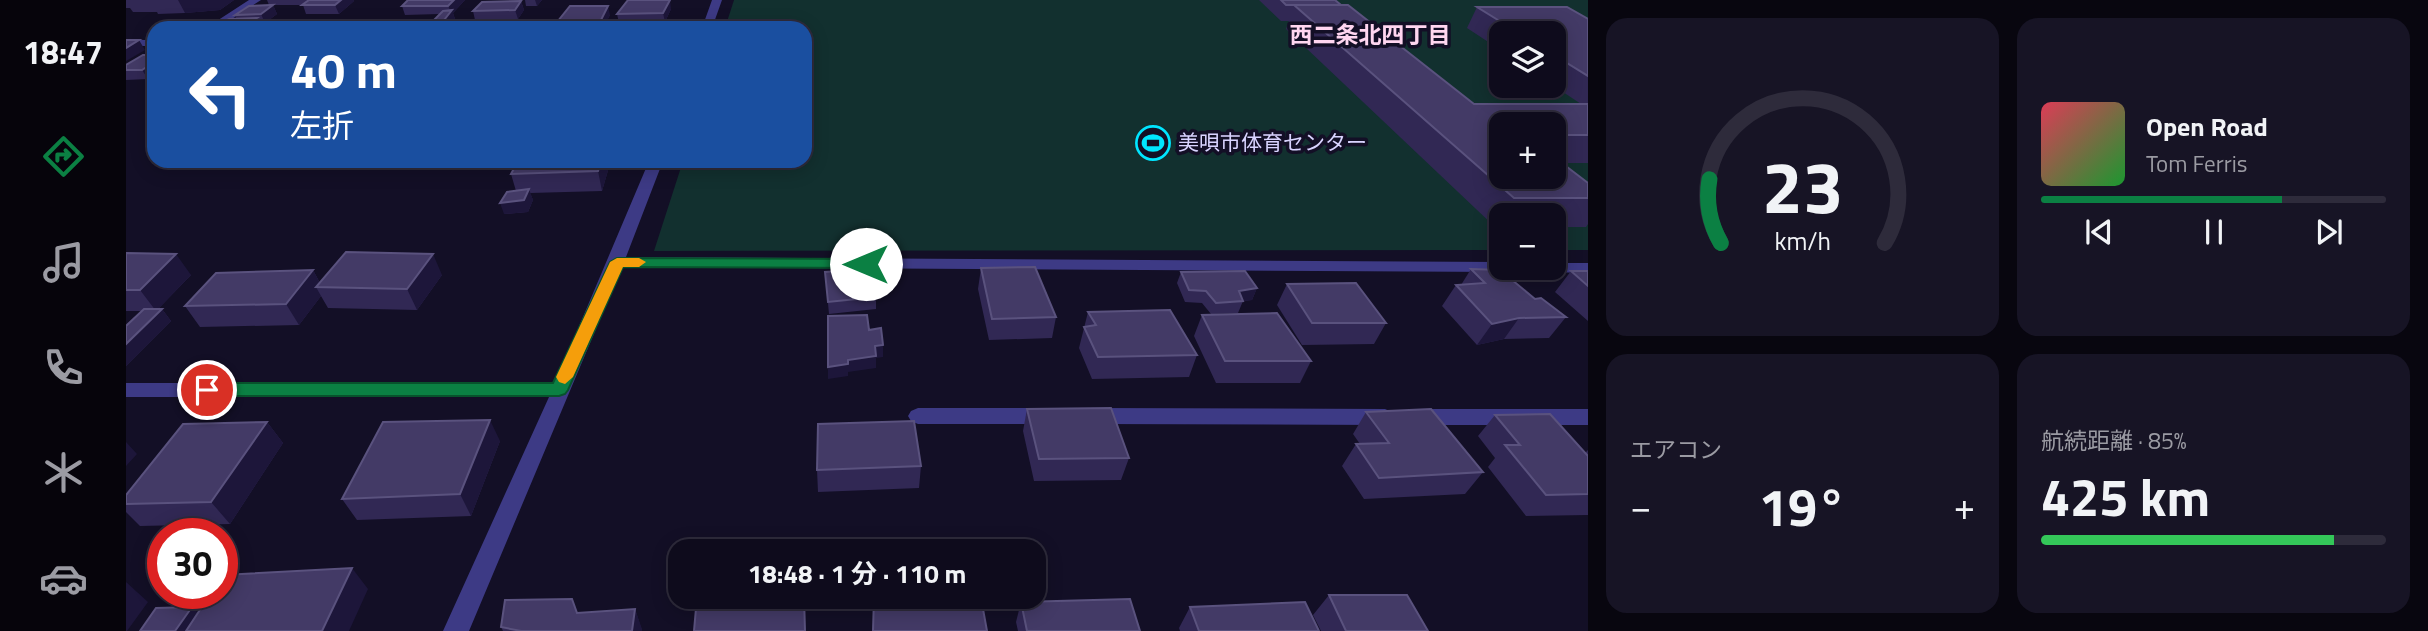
<!DOCTYPE html>
<html lang="ja">
<head>
<meta charset="utf-8">
<style>
  :root { --surface:#0e0b1c; --page:#171425; --text:#f1f3f6; --muted:#9b9ba3; --line:#2e2b3b; --accent:#0b8043 }
  body { margin:0; font-family:"Titillium Web","Noto Sans JP",sans-serif; background:var(--page); color:var(--text); height:100vh; display:flex; flex-direction:column; font-size:26px; white-space:nowrap }
  * { box-sizing:border-box; margin:0 }
  p { font-size:23px; color:var(--muted) }
  .icon { flex:none; width:38px; height:38px; fill:none; stroke:currentColor; stroke-width:2; stroke-linecap:round; stroke-linejoin:round }
  .map { position:relative; flex:1; overflow:hidden }
  .details { display:flex; flex-direction:column; gap:18px; padding:18px; background:#08060f; width:840px }
  .details>* { flex:none }
  .banner { position:absolute; left:21px; top:21px; width:665px; height:147px; border-radius:21px; box-shadow:0 4px 18px #0003,0 0 0 2px var(--line); background:#1a4fa0; color:#fff; overflow:hidden }
  .tools { position:absolute; left:1363px; top:21px; display:grid; gap:14px }
  .tools a { display:grid; place-items:center; width:77px; height:77px; border-radius:14px; background:var(--surface); box-shadow:0 4px 18px #0003,0 0 0 2px var(--line); font-size:35px }
  .speed { position:absolute; left:21px; top:518px; display:flex; gap:14px; font-size:35px; font-weight:700; text-align:center }
  .speed>* { display:grid; place-content:center; width:91px; height:91px; border-radius:50%; background:var(--surface); box-shadow:0 4px 18px #0003,0 0 0 2px var(--line); line-height:1 }
  .speed .limit { border:10px solid #d22; background:#fff; color:#111 }
  .pin { position:absolute; display:grid; place-items:center; width:60px; height:60px; color:#fff; margin:-30px; border:4px solid #fff; border-radius:50%; box-shadow:0 2px 7px #0007 }
  .me { position:absolute; width:77px; margin:-38px; rotate:270deg; stroke-linejoin:round; filter:drop-shadow(0 0 5px #0008) }
  .turn { display:flex; align-items:center; gap:24px; height:147px; padding:0 28px; font-size:32px }
  .turn .icon { width:91px; height:91px; stroke-width:2.5 }
  .turn b { display:block; font-size:49px; line-height:60px }
  .big { font-size:52px; font-weight:700; line-height:1.1 }
  .details .widget { flex:1; display:flex; flex-direction:column; justify-content:center; gap:10px; min-width:0; padding:0 24px; border-radius:21px; background:var(--page) }
  .details .dial { align-items:center; gap:0 }
  .dial svg { height:182px; overflow:visible; fill:none; stroke:var(--line); stroke-width:7; stroke-linecap:round; text-anchor:middle }
  .dial text { fill:var(--text); stroke:none }
  .song { display:flex; align-items:center; gap:21px }
  .cover { width:84px; height:84px; border-radius:10px; background:linear-gradient(135deg,hsl(350 70% 55%),hsl(130 70% 35%)) }
  .played { height:7px; border-radius:4px; background:linear-gradient(90deg,var(--accent) 70%,var(--line) 70%) }
  .keys { display:flex; justify-content:space-around; direction:ltr }
  .heat { display:flex; justify-content:space-between; align-items:center; font-size:38px; direction:ltr }
  .charge { height:10px; border-radius:5px; background:linear-gradient(90deg,#34c759 85%,var(--line) 0) }
  .details .tiles { flex:1; display:grid; gap:18px; grid-template-columns:repeat(2,1fr) }
  .trip { position:absolute; left:542px; top:539px; width:378px; height:70px; border-radius:21px; background:var(--surface); box-shadow:0 4px 18px #0003,0 0 0 2px var(--line); font-weight:700; line-height:70px; text-align:center }
  main { display:flex; flex:1; min-height:0 }
  .menu { display:flex; flex-direction:column; width:126px; justify-content:space-around; align-items:center; background:#06040b; color:var(--muted) }
  .menu .icon { width:49px; height:49px }
  .menu .on { color:var(--accent) }
  .menu b { font-size:32px; color:var(--text) }
  .map>svg:first-child { display:block }
  .green { fill:#12302f; fill-rule:evenodd }
  .lines { fill:none; stroke-linecap:round; stroke-linejoin:round }
  .minor { fill:#3d3a85; fill-rule:evenodd }
  .wall { fill:#312854; fill-rule:evenodd }
  .shaded-wall { fill:#1d163a }
  .building { fill:#433a66; stroke:#5a527e; stroke-width:2 }
  .route { fill:#0b8043; stroke:#07532c; stroke-width:2 }
  .slow { fill:#f59e0b }
  .labels { text-anchor:middle; stroke-width:7; stroke-linejoin:round; paint-order:stroke }
  .far-poi-label { font-size:21px; fill:#d9d4ff; stroke:#130f26; text-anchor:start }
  .far-neighbourhood-label { font-size:23px; font-weight:bold; fill:#ffd6f0; stroke:#130f26 }
</style>
</head>
<body>
<main>
<nav class="menu">
<b>18:47</b>
<svg class="icon on" aria-label="directions" viewBox="0 0 24 24"><path d="M12 3l9 9-9 9-9-9zM9 14v-3h6M13 9l2 2-2 2"/></svg>
<svg class="icon" aria-label="music" viewBox="0 0 24 24"><path d="M9 18V5l10-2v13"/><circle cx="6" cy="18" r="3"/><circle cx="16" cy="16" r="3"/></svg>
<svg class="icon" aria-label="phone" viewBox="0 0 24 24"><path d="M5 4h4l2 5-3 2q2 4 5 5l2-3 5 2v4C11 20 4 13 5 4z"/></svg>
<svg class="icon" aria-label="climate" viewBox="0 0 24 24"><path d="M12 3v18M4 7l16 10M4 17L20 7"/></svg>
<svg class="icon" aria-label="car" viewBox="0 0 24 24"><path d="M5 17H2v-5l4-1 3-4h7l3 4 3 1v5h-3M9 17h6M6 11h13"/><circle cx="7" cy="17" r="2"/><circle cx="17" cy="17" r="2"/></svg>
</nav>
<div class="map">
<svg width="1462" height="631" viewBox="0 0 1462 631">
  <rect width="100%" height="100%" fill="#130f26"/>
  <path class="green" d="M608,0H1462V250H1428V215H1376L1375,250L528,251L557,161H679V28H599ZM1376,33H1428V86H1376ZM1376,124H1428V177H1376Z"/>
  <g class="lines">
    <path class="minor" d="M123,0H135L92,28H80Z
      M586,0H596L586,28H576Z
      M0,40H28V46H0Z
      M523,161H537L500,257L1376,262V268H1384L1376,272L496,267L343,631H317L423,397H0V383H429Z
      M1428,263H1462V273L1422,272L1420,268H1428Z
      M792,408H923L930,411L933,416L930,421L923,424H792L785,421L782,416L785,411Z
      M965,408L1259,409L1266,412L1269,417L1266,422L1259,425L965,424L958,421L955,416L958,411Z
      M1287,409H1462V425H1287L1280,422L1277,417L1280,412Z"/>
  </g>
  <path class="wall" d="M0,0H108L94,10L59,13L32,14L31,12H7L4,8H0Z
    M141,0H227L228,1L213,14H180L177,5H143Z
    M282,0H339L327,13L329,19L322,28H309L307,21L313,14L279,15L276,6Z
    M399,0H416L411,6H400Z
    M1133,0H1209L1348,104H1455L1428,86V33H1376V51L1341,28L1351,7L1462,19V163H1436L1462,183V224L1460,227H1428V215H1376V227H1369L1160,29L1163,21H1155ZM1376,124H1428V177Z
    M395,1L398,10L392,19L349,20L347,11Z
    M147,5L151,14L139,23L134,24L136,27L135,28L88,27L110,18L109,15Z
    M545,9L539,22L493,23L491,14Z
    M484,15L477,28H434L432,21Z
    M17,55L22,79L0,80V65Z
    M483,167L476,191L404,193L407,200L402,212L378,214L390,191L385,174Z
    M0,253L65,275L32,309H36L45,321L0,366V326L16,311H0Z
    M855,268L930,317L926,338L863,340L852,289Z
    M1345,269L1409,299L1440,317L1423,338L1378,339L1351,345L1316,306L1330,285H1335Z
    M187,270L194,283L316,275L291,310L202,308L195,296L173,325L74,327L59,306Z
    M1445,271H1462V321L1429,292Z
    M699,272L750,297V309L703,314Z
    M1055,272L1131,288L1126,300L1117,301L1112,313L1085,314L1076,303L1059,302L1051,283Z
    M1161,284L1260,323L1248,344L1176,345L1151,305Z
    M962,312L1071,355L1063,377L966,379L953,348Z
    M1076,315L1185,361L1174,383H1090L1068,336Z
    M901,409L1003,458L995,480L908,481L897,431Z
    M1240,412L1357,472L1339,494L1238,499L1216,466L1230,444H1234L1227,434Z
    M1369,415L1459,453L1462,450V515L1400,516L1362,467L1369,458L1352,436Z
    M141,422L157,443L104,524L14,526L0,512V495Z
    M374,441L345,516L231,520L216,499Z
    M795,466L793,488L692,492L691,470Z
    M1203,595L1302,631H1195L1187,615Z
    M895,602L1014,631H892L890,622Z
    M1064,607L1193,631H1054L1053,628Z
    M509,609L516,631H377L375,627L452,613Z"/>
  <path class="shaded-wall" d="M52,0H108L94,10L59,13Z
    M215,0H227L228,1L213,14L209,5Z
    M328,0H339L327,13L329,19L322,28H309L307,21L325,12L322,6Z
    M409,0H416L411,6Z
    M544,0L545,9L539,22L537,13Z
    M395,1L398,10L392,19L389,10Z
    M147,5L151,14L139,23L135,14Z
    M482,6L484,15L477,28L475,20Z
    M131,18L136,27L120,28L119,27Z
    M13,40L19,50L0,61V48Z
    M28,62V75L22,79L16,70Z
    M475,161H482L483,167L476,191L472,171Z
    M403,189L407,200L402,212L378,214L374,203Z
    M50,254L65,275L30,311L14,290Z
    M307,254L316,275L291,310L281,289Z
    M187,270L196,287H190L195,296L173,325L160,304Z
    M1131,288L1126,300L1117,301L1113,291Z
    M36,309L45,321L0,366V344Z
    M1393,318L1378,339L1351,345L1366,324Z
    M757,345V357L750,358V368L722,372V360L749,346Z
    M722,364V376L702,379V367Z
    M364,420L374,441L345,516L334,494Z
    M141,422L157,443L104,524L85,502Z
    M0,442L11,454L0,466Z
    M226,568L242,589L223,631H196Z
    M0,582L22,602L1,631H0Z
    M66,607L78,619L70,631H49Z
    M509,609L516,629V631H506Z"/>
  <path class="building" d="M183,0H215L209,5H176Z
    M282,0H328L322,6H276Z
    M502,0H544L537,13L491,14Z
    M1155,0H1209L1215,5H1160Z
    M395,1L389,10L347,11L356,2Z
    M147,5L135,14L109,15L123,6Z
    M1168,5H1222L1348,104H1462V135H1428V124H1376V177H1428V157L1462,183V198H1388Z
    M444,6H482L475,20L432,21Z
    M1351,7H1441L1462,19V76L1428,55V33H1393Z
    M326,10L318,20L307,21L317,11Z
    M131,18L119,27H88L103,19Z
    M0,40H13L0,48Z
    M17,55H28V62L16,70H0V65Z
    M392,161H475L472,171L385,174Z
    M403,189L398,200L374,203L381,192Z
    M220,252L307,254L281,289L190,287Z
    M0,253L50,254L14,290H0Z
    M909,267L930,317L866,319L855,268Z
    M747,269L750,297L702,302L699,272Z
    M1345,269L1374,270L1409,299L1415,298L1440,317L1393,318L1366,324L1330,285L1359,283Z
    M187,270L160,304L59,306L90,273Z
    M1119,271L1131,288L1113,291L1117,301L1090,303L1080,291L1063,290L1055,272Z
    M1445,271H1462V286Z
    M1230,283L1260,323H1186L1161,284Z
    M18,309H36L0,344V326Z
    M1044,310L1071,355L972,357L958,327L970,325L962,312Z
    M1151,313L1185,361H1099L1076,315Z
    M741,315L743,330L755,328L757,345L749,346L750,356L722,360V364L702,367V316Z
    M985,408L1003,458L913,459L901,409Z
    M1305,409L1357,472L1253,478L1230,444L1263,443L1240,412Z
    M1424,414L1462,456V494L1420,495L1379,445H1394L1369,415Z
    M364,420L334,494L216,499L257,422Z
    M788,421L795,466L691,470L692,424Z
    M141,422L85,502L0,504V495L57,424Z
    M226,568L196,631H60L85,593H96V576L97,575Z
    M1203,595H1281L1302,631H1220Z
    M571,597H678L679,631H568Z
    M748,597L855,598L861,631H747Z
    M446,599L451,613L509,609L506,631H395L375,627L379,600Z
    M1004,599L1014,631H901L895,602Z
    M1179,602L1193,631H1073L1064,607Z
    M66,607L49,631H14L30,608Z"/>
  <path class="route" d="M491,258L740,259L747,264L740,268L497,267L442,390L439,394L433,396H81L75,394L72,390L75,385L81,383H427L484,262Z"/>
  <path class="slow" d="M491,258H513L520,262L513,267H497L447,377L439,384L433,382L430,377L484,262Z"/>
  <defs>
    <g id="stadium-ring" transform="scale(1.75)"><circle r="9.5" fill="#130f26" stroke="#00e5ff" stroke-width="1.5"/><path d="M0-5a6.5 5 0 1 0 0 10a6.5 5 0 1 0 0-10ZM-3.5-1.8h7v3.6h-7Z" fill="#00e5ff"/></g>
  </defs>
  <g fill-rule="evenodd">
    <use href="#stadium-ring" x="1027" y="143"/>
  </g>
  <g class="labels">
    <g class="far-poi-label">
      <text x="1052" y="150">美唄市体育センター</text>
    </g>
    <g class="far-neighbourhood-label">
      <text x="1244" y="43">西二条北四丁目</text>
    </g>
  </g>
</svg>
<div class="tools">
<a><svg class="icon" aria-label="layers" viewBox="0 0 24 24"><path d="M12 4l9 5-9 5-9-5zM3 14l9 5 9-5"/></svg></a>
<a>+</a>
<a>−</a>
</div>
<div class="speed"><div class="limit">30</div></div>
<div class="pin" style="left:81px;top:390px;background:#d93025"><svg class="icon" aria-label="arrive" viewBox="0 0 24 24"><path d="M6 21V4h12l-3 4 3 4H6"/></svg></div>
<svg class="me" style="left:740px;top:264px" viewBox="-20 -20 40 40"><circle r="19" fill="#fff"/><path d="M0-13L10 11 0 6-10 11z" fill="#0b8043"/></svg>
<div class="trip">18:48 · 1 分 · 110 m</div>
<div class="banner">
<div class="turn"><svg class="icon" aria-label="left" viewBox="0 0 24 24"><path d="M17 20v-9H6M10 6l-5 5 5 5"/></svg><div><b>40 m</b>左折</div></div>
</div>
</div>
<section class="details">
<div class="tiles">
<div class="widget dial"><svg viewBox="0 0 100 80">
<path d="M14 69A42 42 0 1 1 86 69"/>
<path d="M14 69A42 42 0 0 1 9 41" stroke="#0b8043"/>
<text x="50" y="56" font-size="32" font-weight="700">23</text>
<text x="50" y="72" font-size="11">km/h</text>
</svg></div>
<div class="widget">
<div class="song"><i class="cover"></i><div><b>Open Road</b><p>Tom Ferris</p></div></div>
<div class="played"></div>
<div class="keys"><svg class="icon" aria-label="previous" viewBox="0 0 24 24"><path d="M18 5L8 12l10 7zM5 5v14"/></svg><svg class="icon" aria-label="pause" viewBox="0 0 24 24"><path d="M8 5v14M16 5v14"/></svg><svg class="icon" aria-label="next" viewBox="0 0 24 24"><path d="M6 5l10 7-10 7zM19 5v14"/></svg></div>
</div>
<div class="widget"><p>エアコン</p>
<div class="heat"><a>−</a><b class="big">19°</b><a>+</a></div>
</div>
<div class="widget"><p>航続距離 · 85%</p><b class="big">425 km</b><div class="charge"></div></div>
</div>
</section>
</main>
</body>
</html>
